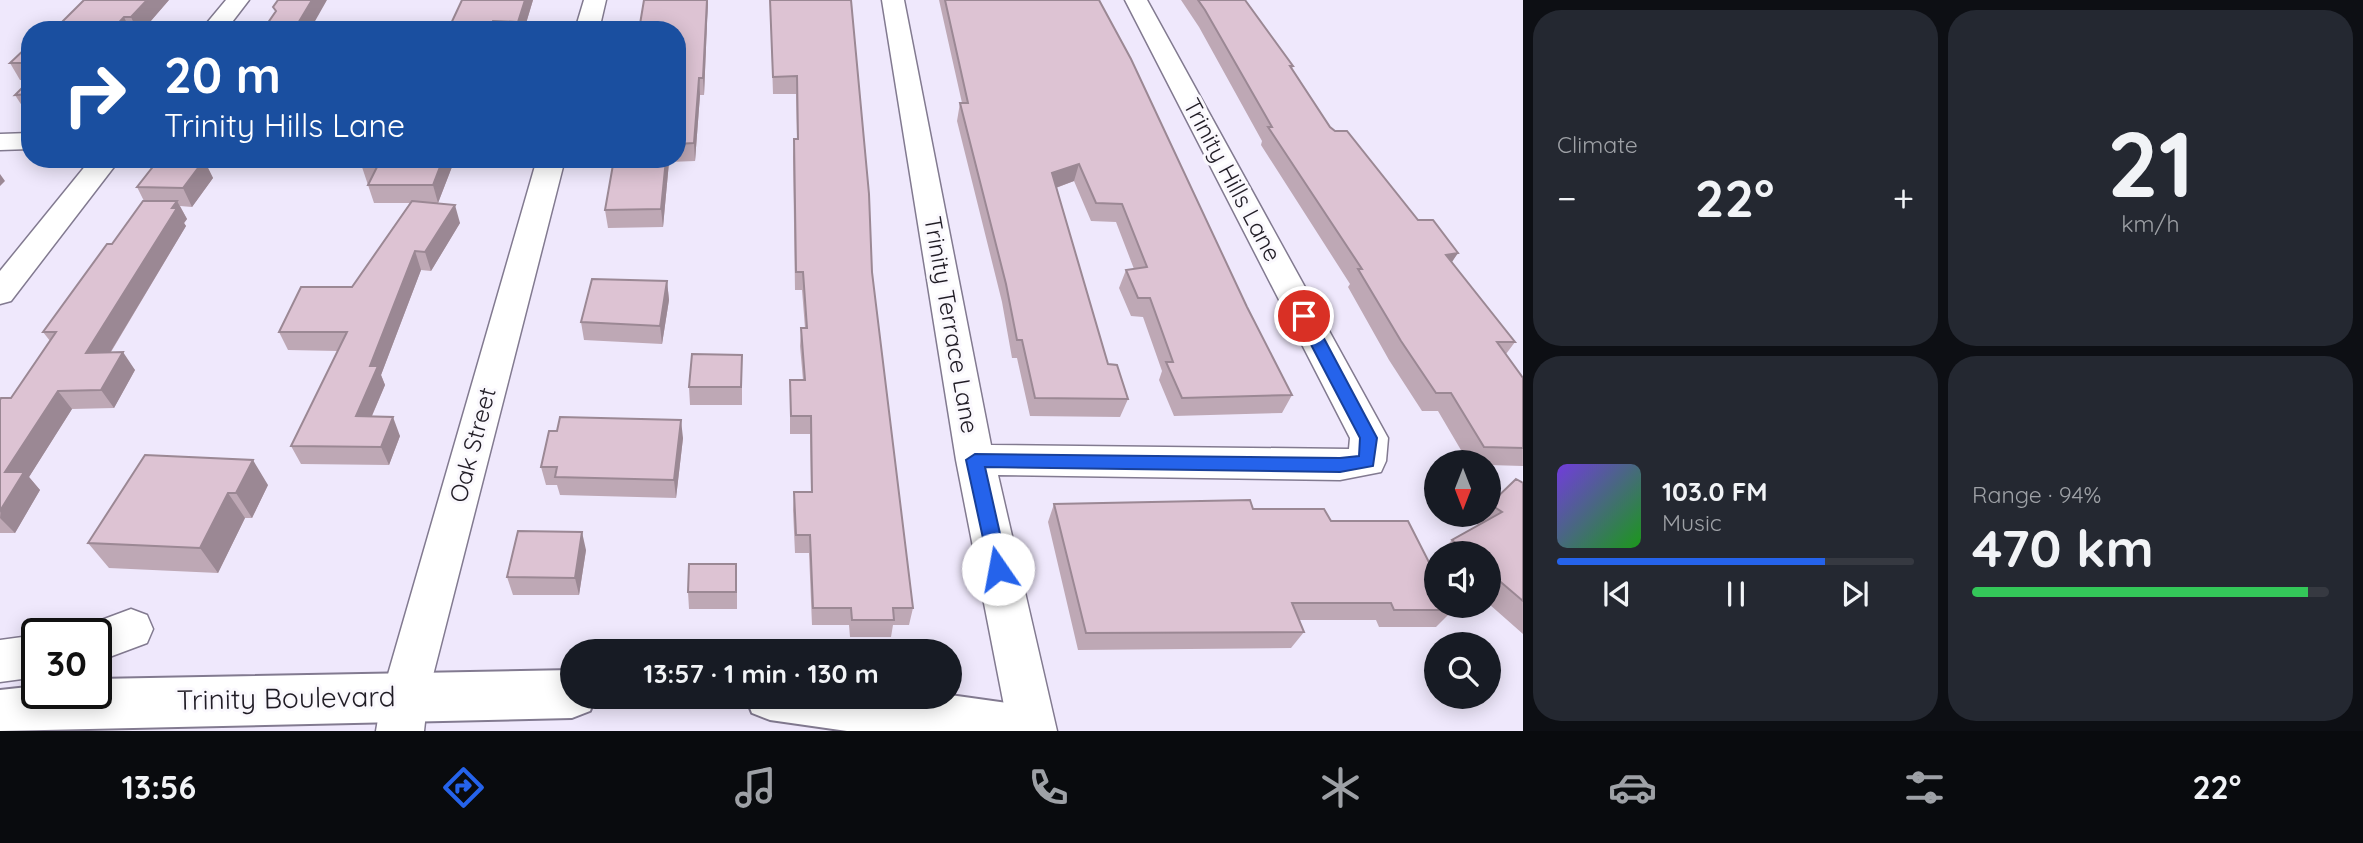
<!DOCTYPE html>
<html lang="en">
<head>
<meta charset="utf-8">
<style>
  :root { --surface:#171b24; --page:#242831; --text:#f1f3f6; --muted:#9ea1a6; --line:#363941; --accent:#2563eb }
  body { margin:0; font-family:Quicksand,sans-serif; background:var(--page); color:var(--text); height:100vh; display:flex; flex-direction:column; font-size:26px; white-space:nowrap }
  * { box-sizing:border-box; margin:0 }
  p { font-size:23px; color:var(--muted) }
  .icon { flex:none; width:38px; height:38px; fill:none; stroke:currentColor; stroke-width:2; stroke-linecap:round; stroke-linejoin:round }
  .map { position:relative; flex:1; overflow:hidden }
  .side { display:flex; flex-direction:column; gap:10px; padding:10px; background:#0d0f14; width:840px }
  .side>* { flex:none }
  .hud { position:absolute; left:21px; top:21px; width:665px; height:147px; border-radius:28px; box-shadow:0 4px 18px #0003; background:#1a4fa0; color:#fff; overflow:hidden }
  .needle { width:46px; rotate:180deg }
  .tools { position:absolute; left:1424px; top:450px; display:grid; gap:14px }
  .tools a { display:grid; place-items:center; width:77px; height:77px; border-radius:50%; background:var(--surface); box-shadow:0 4px 18px #0003; font-size:35px }
  .speed { position:absolute; left:21px; top:618px; display:flex; gap:14px; font-size:35px; font-weight:700; text-align:center }
  .speed>* { display:grid; place-content:center; width:91px; height:91px; border-radius:50%; background:var(--surface); box-shadow:0 4px 18px #0003; line-height:1 }
  .speed .limit { border:4px solid #111; border-radius:10px; background:#fff; color:#111 }
  .pin { position:absolute; display:grid; place-items:center; width:60px; height:60px; color:#fff; margin:-30px; border:4px solid #fff; border-radius:50%; box-shadow:0 2px 7px #0007 }
  .me { position:absolute; width:77px; margin:-38px; rotate:348deg; stroke-linejoin:round; filter:drop-shadow(0 0 5px #0008) }
  .turn { display:flex; align-items:center; gap:24px; height:147px; padding:0 28px; font-size:32px }
  .turn .icon { width:91px; height:91px; stroke-width:2.5 }
  .turn b { display:block; font-size:49px; line-height:60px }
  .big { font-size:52px; font-weight:700; line-height:1.1 }
  .side .tile { flex:1; display:flex; flex-direction:column; justify-content:center; gap:10px; min-width:0; padding:0 24px; border-radius:28px; background:var(--page) }
  .side .dial { align-items:center; gap:0 }
  .dial b { font-size:91px; line-height:1 }
  .song { display:flex; align-items:center; gap:21px }
  .cover { width:84px; height:84px; border-radius:10px; background:linear-gradient(135deg,hsl(260 70% 55%),hsl(120 70% 35%)) }
  .played { height:7px; border-radius:4px; background:linear-gradient(90deg,var(--accent) 75%,var(--line) 75%) }
  .keys { display:flex; justify-content:space-around; direction:ltr }
  .heat { display:flex; justify-content:space-between; align-items:center; font-size:38px; direction:ltr }
  .charge { height:10px; border-radius:5px; background:linear-gradient(90deg,#34c759 94%,var(--line) 0) }
  .side .tiles { flex:1; display:grid; gap:10px; grid-template-columns:repeat(2,1fr) }
  .trip { position:absolute; left:560px; top:639px; width:402px; height:70px; border-radius:35px; background:var(--surface); box-shadow:0 4px 18px #0003; font-weight:700; line-height:70px; text-align:center }
  .tabs { display:flex; height:112px; justify-content:space-around; align-items:center; background:#090b0e; color:var(--muted) }
  .tabs .icon { width:49px; height:49px }
  .tabs .on { color:var(--accent) }
  .tabs b { font-size:32px; color:var(--text) }
  main { display:flex; flex:1; min-height:0 }
  .map>svg:first-child { display:block }
  .lines { fill:none; stroke-linecap:round; stroke-linejoin:round }
  .street-casing { stroke:#827a90; stroke-width:3 }
  .secondary-casing { stroke:#827a90; stroke-width:4 }
  .street { fill:#fff; fill-rule:evenodd }
  .secondary { fill:#fff; fill-rule:evenodd }
  .wall { fill:#bea8b5 }
  .shaded-wall { fill:#9b8894 }
  .building { fill:#ddc3d3; stroke:#9b8894; stroke-width:2 }
  .route { fill:#2563eb; stroke:#184099; stroke-width:2 }
  .labels { text-anchor:middle; stroke-width:6; stroke-linejoin:round; paint-order:stroke }
  .street-label { font-size:24px; fill:#201c25; stroke:#faf8fd }
  .near-street-label { font-size:28px; fill:#201c25; stroke:#faf8fd }
</style>
</head>
<body>
<main>
<div class="map">
<svg width="1523" height="731" viewBox="0 0 1523 731">
  <rect width="100%" height="100%" fill="#efe8fc"/>
  <g class="lines">
    <g class="street-casing">
      <path id="street" d="M226,0H249L226,30H201Z
        M584,0H606L599,30H575Z
        M882,0H904L991,445L1349,449L1350,438L1125,0H1147L1388,438L1386,461L1381,472L1340,480L998,475L1057,731H1009L956,460Z
        M30,133V149L0,150V134Z
        M91,159H120L11,301L0,304V271Z
        M537,159H565L428,695L424,731H376L382,695Z
        M131,609L147,615L153,629L147,643L96,662V634H78L80,628Z
        M37,635V677L0,682V640Z"/>
    </g>
    <g class="secondary-casing">
      <path id="secondary" d="M572,670V696H596L590,711L572,718L0,731V690L37,686V693H96V679Z
        M950,695L1028,706L1046,713L1054,731H847L770,720L752,713L745,696Z"/>
    </g>
    <use href="#street" class="street"/>
    <use href="#secondary" class="secondary"/>
  </g>
  <path class="wall" d="M169,0L143,30H45L57,27Z
    M462,0H533L524,30H448Z
    M708,0L704,95H700L695,161L669,162L663,227L608,228L605,210L614,159H677V30Z
    M770,0H851L872,272L913,608L909,625H893L891,637H850L849,625H812L809,553H795L793,510L794,492H811L810,434H790V380H803L800,346L801,328H805L802,290H795L793,157L794,139H797L796,94H773Z
    M939,0H1099L1247,307L1292,395L1282,413L1174,416L1159,380L1162,371L1143,317L1131,316L1119,288L1126,270L1134,269L1116,222L1091,221L1074,181L1056,188L1108,364L1128,399L1120,417L1030,416L1017,358H1012L1002,302L957,121L960,103H962Z
    M1181,0H1245L1293,66L1292,69L1330,127L1418,220L1458,253L1451,262L1515,342L1506,354L1523,378V466L1489,465V462H1468L1438,411H1422L1389,360L1348,287L1350,284L1261,145L1262,141L1199,27Z
    M10,63H30V94L29,80H20Z
    M30,94V112H26L15,95Z
    M189,159H269L266,165L207,166L213,178L192,207L180,206L187,219L184,223L186,226L111,352L135,370L114,408L72,409L29,477L40,490L15,533H0V400L11,398L50,341L43,332L112,244L144,201L137,187Z
    M455,159L438,203L460,223L431,271L421,270L381,375L385,385L372,416L400,436L389,465L301,464L291,446L338,351L288,350L279,332L352,287L410,203H374L362,167Z
    M667,281L669,300L662,344L584,340L581,322Z
    M742,373V405H690L689,387Z
    M683,438L676,498L560,495L557,485H546L541,467Z
    M145,455L268,485L252,518H245L218,573L109,568L88,543Z
    M1516,479L1523,483V634L1489,604V553H1440L1452,540L1478,525L1474,522L1481,514H1489V505Z
    M1054,504L1331,521L1453,610L1436,627H1379L1376,620H1299L1304,632L1291,648L1078,650L1048,522Z
    M586,550L579,595H513L507,577Z
    M737,582V609H689L688,592Z"/>
  <path class="shaded-wall" d="M147,0H169L143,30H137L131,17Z
    M312,0H327L310,30H294Z
    M525,0H533L524,30H519L518,22Z
    M707,0H708L704,95L703,78Z
    M124,17L130,30H112Z
    M493,21L495,30H490Z
    M699,78L700,95L695,161L694,143Z
    M263,159H269L266,165Z
    M443,159H455L438,203L433,185Z
    M666,159H669V162L663,227L661,209Z
    M204,160L213,178L192,207L183,188Z
    M1079,164L1074,181L1047,191L1052,173Z
    M0,174L5,181L0,186Z
    M177,201L187,219L184,223L186,226L99,371L86,353Z
    M455,205L460,223L431,271L425,252Z
    M415,251L421,270L381,375L385,385L364,434L356,416L370,366Z
    M1458,253L1446,271V255Z
    M667,281L669,300L662,344L660,326Z
    M123,352L135,370L114,408L101,390Z
    M58,391L72,409L29,477L40,490L15,533L0,518L5,472Z
    M393,417L400,436L389,465L381,447Z
    M681,420L683,438L676,498L674,480Z
    M253,460L268,485L252,518L236,493Z
    M228,493L245,518L218,573L200,548Z
    M582,532L586,550L579,595L575,578Z"/>
  <path class="building" d="M84,0H147L131,17H124L112,30H45L48,27H57Z
    M278,0H312L294,30H263L276,11L273,7Z
    M462,0H525L518,22L493,21L490,30H448Z
    M644,0H707L703,78H699L694,143L677,144V30H639Z
    M770,0H851L869,194L872,272L913,608H893L894,620H852L851,608H813L810,535H796L794,492H812L811,416H791L790,380H805L801,328H807L803,272H796L794,139H798L797,76L773,77Z
    M945,0H1099L1131,59L1247,307L1292,395L1182,398L1166,362H1173L1150,298H1138L1126,270L1147,267L1122,204L1096,203L1079,164L1052,173L1108,364L1117,365L1128,399L1035,398L1022,340H1017L1006,284L960,103H968Z
    M1198,0H1245L1293,66H1290L1330,127L1335,131H1347L1418,220H1433L1458,253L1446,255L1515,342H1497L1523,378V448L1484,447L1451,393H1436L1401,341L1358,269H1362L1268,127H1272L1205,10Z
    M30,44V63H10Z
    M30,80V94L15,95Z
    M159,159H167L204,160L183,188L137,187Z
    M365,159H443L433,185H368L377,167H362Z
    M614,159H666L661,209L605,210Z
    M143,201H177L172,208H177L86,353L123,352L101,390L58,391L5,472H24L0,511V400L1,398H11L56,332H43L107,244H112Z
    M412,201L455,205L425,252L415,251L370,366H378L356,416L393,417L381,447L291,446L347,332H279L301,287H352Z
    M592,279L667,281L660,326L581,322Z
    M692,354L742,355L741,387H689Z
    M560,417L681,420L674,480L555,477L557,467H541L549,431H557Z
    M145,455L253,460L236,493H228L200,548L88,543Z
    M1516,479L1523,483V601L1489,572V553H1467L1452,540L1502,512L1490,504Z
    M1250,500L1253,509H1324L1331,521H1408L1437,578V606H1450L1453,610H1394L1391,603H1292L1304,632L1086,633L1054,504Z
    M518,531L582,532L575,578L507,577Z
    M689,564H736V592H688Z"/>
  <path class="route" d="M1304,311L1312,316L1377,438L1373,466L1340,472L985,467L1008,569L1005,575H991L966,460L975,454L1340,458L1359,456L1360,438L1296,316Z"/>
  <g class="labels">
    <g class="street-label">
      <text transform="translate(1232 180) rotate(62)" y="8">Trinity Hills Lane</text>
      <text transform="translate(951 325) rotate(80)" y="8">Trinity Terrace Lane</text>
      <text transform="translate(473 445) rotate(-75)" y="8">Oak Street</text>
    </g>
    <g class="near-street-label">
      <text transform="translate(286 698) rotate(-1)" y="10">Trinity Boulevard</text>
    </g>
  </g>
</svg>
<div class="tools">
<a><svg class="needle" viewBox="-14 -14 28 28"><path d="M0-13l5 13h-10z" fill="#e53935"/><path d="M0 13l5-13h-10z" fill="#9ea1a6"/></svg></a>
<a><svg class="icon" aria-label="sound" viewBox="0 0 24 24"><path d="M4 9h4l5-4v14l-5-4H4zM17 9q2 3 0 6"/></svg></a>
<a><svg class="icon" aria-label="search" viewBox="0 0 24 24"><circle cx="10" cy="10" r="6"/><path d="M15 15l6 6"/></svg></a>
</div>
<div class="speed"><div class="limit">30</div></div>
<div class="pin" style="left:1304px;top:316px;background:#d93025"><svg class="icon" aria-label="arrive" viewBox="0 0 24 24"><path d="M6 21V4h12l-3 4 3 4H6"/></svg></div>
<svg class="me" style="left:998px;top:569px" viewBox="-20 -20 40 40"><circle r="19" fill="#fff"/><path d="M0-13L10 11 0 6-10 11z" fill="#2563eb"/></svg>
<div class="trip">13:57 · 1 min · 130 m</div>
<div class="hud">
<div class="turn"><svg class="icon" aria-label="right" viewBox="0 0 24 24"><path d="M7 20v-9h11M14 6l5 5-5 5"/></svg><div><b>20 m</b>Trinity Hills Lane</div></div>
</div>
</div>
<section class="side">
<div class="tiles">
<div class="tile"><p>Climate</p>
<div class="heat"><a>−</a><b class="big">22°</b><a>+</a></div>
</div>
<div class="tile dial"><b>21</b><p>km/h</p></div>
<div class="tile">
<div class="song"><i class="cover"></i><div><b>103.0 FM</b><p>Music</p></div></div>
<div class="played"></div>
<div class="keys"><svg class="icon" aria-label="previous" viewBox="0 0 24 24"><path d="M18 5L8 12l10 7zM5 5v14"/></svg><svg class="icon" aria-label="pause" viewBox="0 0 24 24"><path d="M8 5v14M16 5v14"/></svg><svg class="icon" aria-label="next" viewBox="0 0 24 24"><path d="M6 5l10 7-10 7zM19 5v14"/></svg></div>
</div>
<div class="tile"><p>Range · 94%</p><b class="big">470 km</b><div class="charge"></div></div>
</div>
</section>
</main>
<nav class="tabs">
<b>13:56</b>
<svg class="icon on" aria-label="directions" viewBox="0 0 24 24"><path d="M12 3l9 9-9 9-9-9zM9 14v-3h6M13 9l2 2-2 2"/></svg>
<svg class="icon" aria-label="music" viewBox="0 0 24 24"><path d="M9 18V5l10-2v13"/><circle cx="6" cy="18" r="3"/><circle cx="16" cy="16" r="3"/></svg>
<svg class="icon" aria-label="phone" viewBox="0 0 24 24"><path d="M5 4h4l2 5-3 2q2 4 5 5l2-3 5 2v4C11 20 4 13 5 4z"/></svg>
<svg class="icon" aria-label="climate" viewBox="0 0 24 24"><path d="M12 3v18M4 7l16 10M4 17L20 7"/></svg>
<svg class="icon" aria-label="car" viewBox="0 0 24 24"><path d="M5 17H2v-5l4-1 3-4h7l3 4 3 1v5h-3M9 17h6M6 11h13"/><circle cx="7" cy="17" r="2"/><circle cx="17" cy="17" r="2"/></svg>
<svg class="icon" aria-label="filters" viewBox="0 0 24 24"><path d="M4 7h16M4 17h16"/><circle cx="9" cy="7" r="2"/><circle cx="15" cy="17" r="2"/></svg>
<b>22°</b>
</nav>
</body>
</html>
